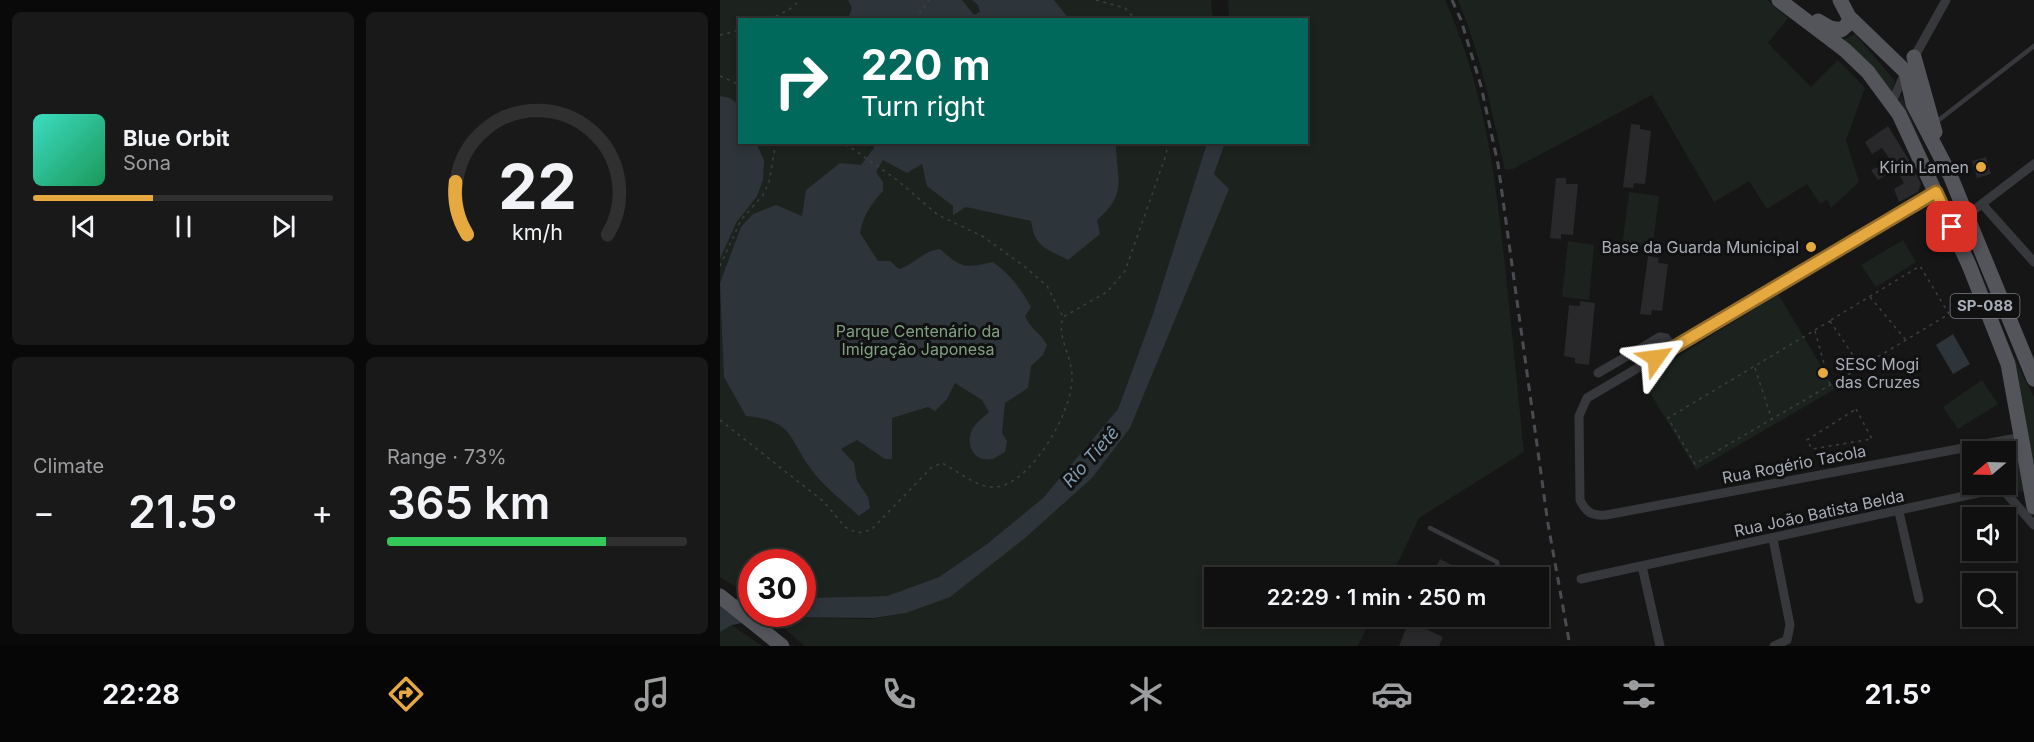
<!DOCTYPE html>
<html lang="en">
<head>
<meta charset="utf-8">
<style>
  :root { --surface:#101011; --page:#19191a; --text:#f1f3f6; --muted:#9c9d9f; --line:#303031; --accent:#e6a93f }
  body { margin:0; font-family:Inter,sans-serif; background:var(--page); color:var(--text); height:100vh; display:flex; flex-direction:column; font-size:22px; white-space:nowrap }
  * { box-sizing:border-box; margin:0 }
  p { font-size:20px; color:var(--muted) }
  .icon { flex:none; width:33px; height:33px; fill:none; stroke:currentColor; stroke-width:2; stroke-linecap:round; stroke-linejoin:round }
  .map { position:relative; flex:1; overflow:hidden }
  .drawer { display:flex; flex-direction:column; gap:12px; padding:12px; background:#090909; width:720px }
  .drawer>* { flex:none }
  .hud { position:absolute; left:18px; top:18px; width:570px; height:126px; border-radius:0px; box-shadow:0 3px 9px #0003,0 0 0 2px var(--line); background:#00695c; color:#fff; overflow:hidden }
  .needle { width:39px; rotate:251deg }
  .fabs { position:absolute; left:1242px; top:441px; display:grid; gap:12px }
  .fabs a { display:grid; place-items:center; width:54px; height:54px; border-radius:0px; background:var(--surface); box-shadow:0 3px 9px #0003,0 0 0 2px var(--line); font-size:30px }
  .speed { position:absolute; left:18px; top:549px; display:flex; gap:12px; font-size:30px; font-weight:700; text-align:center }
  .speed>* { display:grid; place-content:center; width:78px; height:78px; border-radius:50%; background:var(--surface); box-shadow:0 3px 9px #0003,0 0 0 2px var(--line); line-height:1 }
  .speed .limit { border:9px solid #d22; background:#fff; color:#111 }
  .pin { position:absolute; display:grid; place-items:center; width:51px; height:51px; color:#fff; margin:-26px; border-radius:12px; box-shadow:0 3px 9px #0006 }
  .me { position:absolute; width:66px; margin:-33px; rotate:59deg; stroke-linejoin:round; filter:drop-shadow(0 0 4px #0008) }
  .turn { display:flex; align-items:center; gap:21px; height:126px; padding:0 24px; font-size:27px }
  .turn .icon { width:78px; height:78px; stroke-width:2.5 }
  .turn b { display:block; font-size:42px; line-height:51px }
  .big { font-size:45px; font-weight:600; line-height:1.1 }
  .drawer .tile { flex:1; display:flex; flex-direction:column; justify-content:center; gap:9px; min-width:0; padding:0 21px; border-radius:9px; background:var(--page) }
  .drawer .dial { align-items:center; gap:0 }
  .dial svg { height:156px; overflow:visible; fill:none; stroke:var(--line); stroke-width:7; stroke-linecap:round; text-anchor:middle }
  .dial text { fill:var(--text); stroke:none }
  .song { display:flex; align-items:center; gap:18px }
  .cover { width:72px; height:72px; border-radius:9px; background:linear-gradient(135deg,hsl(170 70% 55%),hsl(150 70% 35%)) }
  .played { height:6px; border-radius:3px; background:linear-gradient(90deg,var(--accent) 40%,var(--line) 40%) }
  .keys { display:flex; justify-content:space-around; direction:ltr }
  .heat { display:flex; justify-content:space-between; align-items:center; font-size:33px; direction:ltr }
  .charge { height:9px; border-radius:4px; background:linear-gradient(90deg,#34c759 73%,var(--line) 0) }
  .drawer .tiles { flex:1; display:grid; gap:12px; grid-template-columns:repeat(2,1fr) }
  .trip { position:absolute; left:484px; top:567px; width:345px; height:60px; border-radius:0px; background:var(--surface); box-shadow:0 3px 9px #0003,0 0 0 2px var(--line); font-weight:600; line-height:60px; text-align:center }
  .tab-bar { display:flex; height:96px; justify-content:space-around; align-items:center; background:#060607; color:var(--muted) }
  .tab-bar .icon { width:42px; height:42px }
  .tab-bar .selected { color:var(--accent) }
  .tab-bar b { font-size:27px; color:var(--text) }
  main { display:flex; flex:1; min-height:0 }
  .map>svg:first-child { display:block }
  .green { fill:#1c221d }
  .water { fill:#2d353a }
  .building { fill:#29292b }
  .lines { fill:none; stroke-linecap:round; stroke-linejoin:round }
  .path { stroke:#3d3f43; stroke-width:1.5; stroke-dasharray:3 4.5; stroke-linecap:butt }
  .lane { stroke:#37383c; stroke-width:4.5 }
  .street { stroke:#37383c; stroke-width:9 }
  .primary { stroke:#53555b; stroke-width:15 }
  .rail { stroke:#4a4c51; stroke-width:3; stroke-dasharray:8 6; stroke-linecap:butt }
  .route-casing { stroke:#966e29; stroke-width:15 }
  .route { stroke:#e6a93f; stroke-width:10 }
  .poi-dot { fill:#e6a93f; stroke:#111112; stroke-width:2 }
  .labels { text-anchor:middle; stroke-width:6; stroke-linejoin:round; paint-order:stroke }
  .shield { fill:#111112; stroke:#7b7e86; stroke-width:1.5 }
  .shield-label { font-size:15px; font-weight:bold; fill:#a8adb7 }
  .poi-label { font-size:16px; fill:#a8adb7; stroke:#111112; text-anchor:end }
  .park-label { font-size:16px; fill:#81a082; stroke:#111112 }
  .street-label { font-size:16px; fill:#a8adb7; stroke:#111112 }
  .water-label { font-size:18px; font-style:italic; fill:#829baf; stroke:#111112 }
</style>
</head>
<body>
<main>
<section class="drawer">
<div class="tiles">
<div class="tile">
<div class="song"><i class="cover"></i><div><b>Blue Orbit</b><p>Sona</p></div></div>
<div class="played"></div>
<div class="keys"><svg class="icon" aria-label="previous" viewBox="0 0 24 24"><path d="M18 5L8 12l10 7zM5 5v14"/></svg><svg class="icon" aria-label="pause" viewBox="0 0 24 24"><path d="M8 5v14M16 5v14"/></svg><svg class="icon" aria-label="next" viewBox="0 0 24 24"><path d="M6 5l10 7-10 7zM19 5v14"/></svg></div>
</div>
<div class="tile dial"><svg viewBox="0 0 100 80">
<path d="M14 69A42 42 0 1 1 86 69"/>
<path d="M14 69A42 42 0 0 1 8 42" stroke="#e6a93f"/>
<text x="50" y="56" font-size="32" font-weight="700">22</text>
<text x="50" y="72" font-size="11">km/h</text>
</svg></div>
<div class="tile"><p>Climate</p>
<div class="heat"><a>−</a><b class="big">21.5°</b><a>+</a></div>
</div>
<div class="tile"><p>Range · 73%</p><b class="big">365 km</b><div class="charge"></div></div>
</div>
</section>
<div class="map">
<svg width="1314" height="646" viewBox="0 0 1314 646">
  <rect width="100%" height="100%" fill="#161617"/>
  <path class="green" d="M0,0H491L493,19L20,20V142L487,143L433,314L398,409L323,498L267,544L219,577L167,596L83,598L82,562H32L31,597L0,577Z
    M508,0H725C765,89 776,179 786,275C792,334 798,393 804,452L699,518L671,577L495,578V616L652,617L638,646H85L51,617L152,619L186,613L373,477L410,428L508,189L494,174L505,143L586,142V20L509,19Z
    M738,0H1047L1068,18L1048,43L1091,87L1118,60L1145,88L1126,140L1139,182L1111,208L1107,200L1100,204L1087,184L1047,209L1029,181L994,202L932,95L793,169L785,170C772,113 761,55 738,0Z
    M1135,34L1175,81L1171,93L1123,40Z
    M1181,95L1301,372L1314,397V467L1299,385L1192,126L1179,100Z
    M909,192L939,196L932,251L902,247Z
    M1183,240L1196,262L1156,287L1141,265Z
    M848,241L874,245L869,300L842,297Z
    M1058,294L1115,389L976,470L922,379Z
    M1262,380L1278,404L1238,429L1223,407Z
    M1298,442L1308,491L1296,492L1286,476V452H1274Z
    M12,625L42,646H0V632Z"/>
  <path class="water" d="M128,0H242L254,15L260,12L258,5L252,0H334L349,19H128L132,8Z
    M0,96L10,98L19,105L20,142L36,143L44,160L43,180L37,196L16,223L0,259Z
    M152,143H396C396,179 409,192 377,220L380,234L348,260C326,248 315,248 311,221L246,207L233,215V206L207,186L202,164L187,173L163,160L156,172L163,182V191C151,204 143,216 140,233L158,261H170L179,269C195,264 203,251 220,249C242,269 245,268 273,262C290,274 301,289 311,307L305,316C310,329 321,333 327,345L323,355L311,366L308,388L285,403L282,433L287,441L285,452C281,454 276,458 272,459C254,463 245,444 252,430C255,423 264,417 269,412L262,400L235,383L227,399L215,411L208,407L172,418V459H165L137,440L121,449L134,463L137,481L148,497L150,508L139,516C123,501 104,487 91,469C67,436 74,421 26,416L4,377L0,283L21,227L33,214L56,205L82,216L86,190L120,163L141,165L154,148Z
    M487,143H505L494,174L509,189L410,428L373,477L305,538L230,597L186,613L154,618L51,617L12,625L0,632V601L31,597L32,614H82L83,598L167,596L219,577L267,544L323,498L398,409L433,314Z
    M1233,334L1250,364L1233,374L1216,345Z"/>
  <path class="building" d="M911,124L920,125V129L931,131L925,184L914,183L913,188L903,187Z
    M1168,126L1189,160L1201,184L1198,192L1179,202L1174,189L1184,183L1176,169L1158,180L1151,170L1171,161L1162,148L1152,154L1145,142Z
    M1266,157L1271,174L1257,178L1252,161Z
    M836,178H846V184H858L853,235L841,234V239L830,238Z
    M928,256L939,258L938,263L948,264L942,311L932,310L931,315L920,314Z
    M860,301L875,303L869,365L855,363V358L844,356L849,305L860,306Z
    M720,559L758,578H711Z
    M689,621L723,637L719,646H679Z"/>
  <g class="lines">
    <path class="path" d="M376,0L405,8L416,20
      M49,20L70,9L80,0
      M195,20L209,0
      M0,35L20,30
      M0,76L20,85
      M118,142L130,147L177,180L218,215L264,237L305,267L327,286L343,317
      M0,266L21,220L43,195L49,182L56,142
      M1150,297L1185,339
      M1111,320L1200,266L1229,314L1141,367
      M1110,321L1141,367L975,464L948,418Z
      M1095,331L1110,385
      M1035,368L1052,420
      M1136,409L1152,439L1092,449L1087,440Z
      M0,420L103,501L125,527L137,533L151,530L212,467L222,463C238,471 258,489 277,487C312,482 352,412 352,379C353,357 336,337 343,317L387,292L405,271L446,155L448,142"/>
    <path class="lane" d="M1215,123L1314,46
      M710,528L777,562L779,578"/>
    <path class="street" d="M1192,61L1226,0
      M1172,102L1185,73
      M1216,192L867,398L859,416L860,500C866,512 871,516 886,515L1302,437
      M1262,204L1314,262
      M1246,216L1314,164
      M878,373L940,337L946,338L953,348
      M1243,447L1252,457
      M1270,452L1281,441
      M1278,484L1314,525
      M1179,512L1199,599
      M1053,539L1070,625L1067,640L1054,646
      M922,566L940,646
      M861,579L1281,488"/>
    <path class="primary" d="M1059,0L1125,50L1148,72L1179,114L1249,265L1288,364L1314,507
      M1120,0L1129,17L1186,72L1193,104L1230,175L1314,379
      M1098,21L1110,28L1121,30L1128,24L1129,17
      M1194,57L1215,132
      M0,596L62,646"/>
    <path class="rail" d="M732,0L741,20L761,86L778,164L828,524L850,646"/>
  </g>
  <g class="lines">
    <g class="route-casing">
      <path id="route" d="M936,358L1216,192L1232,227"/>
    </g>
    <use href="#route" class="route"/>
  </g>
  <g class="poi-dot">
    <circle cx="1261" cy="167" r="6"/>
    <circle cx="1091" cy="247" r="6"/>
    <circle cx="1103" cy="373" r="6"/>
  </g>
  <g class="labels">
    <rect class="shield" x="1230.5" y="294" width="69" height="24" rx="4.5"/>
    <g class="shield-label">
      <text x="1265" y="311">SP-088</text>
    </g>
    <g class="poi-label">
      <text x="1249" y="173">Kirin Lamen</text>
      <text x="1079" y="253">Base da Guarda Municipal</text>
      <text x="1115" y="370" text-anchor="start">SESC Mogi<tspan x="1115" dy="18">das Cruzes</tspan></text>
    </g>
    <g class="park-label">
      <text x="198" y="337">Parque Centenário da<tspan x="198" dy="18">Imigração Japonesa</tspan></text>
    </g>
    <g class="street-label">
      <text transform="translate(1074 464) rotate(-11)" y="6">Rua Rogério Tacola</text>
      <text transform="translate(1099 513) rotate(-12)" y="6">Rua João Batista Belda</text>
    </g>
    <g class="water-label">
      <text transform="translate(371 457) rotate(-48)" y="6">Rio Tietê</text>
    </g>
  </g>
</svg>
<div class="fabs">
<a><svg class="needle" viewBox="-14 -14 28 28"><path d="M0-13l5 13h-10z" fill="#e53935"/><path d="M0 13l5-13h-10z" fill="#9c9d9f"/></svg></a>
<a><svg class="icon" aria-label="sound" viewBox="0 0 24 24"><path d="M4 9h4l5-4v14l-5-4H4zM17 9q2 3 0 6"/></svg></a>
<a><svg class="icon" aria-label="search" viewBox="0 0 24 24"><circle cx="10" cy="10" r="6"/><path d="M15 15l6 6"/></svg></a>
</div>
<div class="speed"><div class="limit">30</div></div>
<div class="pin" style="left:1232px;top:227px;background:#d93025"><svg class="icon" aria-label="arrive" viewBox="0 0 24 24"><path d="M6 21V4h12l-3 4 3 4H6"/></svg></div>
<svg class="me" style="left:936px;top:358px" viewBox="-20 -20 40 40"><path d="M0-17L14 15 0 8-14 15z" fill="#e6a93f" stroke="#fff" stroke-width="4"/></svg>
<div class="trip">22:29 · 1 min · 250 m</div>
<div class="hud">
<div class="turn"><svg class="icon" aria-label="right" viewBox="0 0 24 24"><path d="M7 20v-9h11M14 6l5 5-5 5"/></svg><div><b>220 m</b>Turn right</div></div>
</div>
</div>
</main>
<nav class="tab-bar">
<b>22:28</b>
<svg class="icon selected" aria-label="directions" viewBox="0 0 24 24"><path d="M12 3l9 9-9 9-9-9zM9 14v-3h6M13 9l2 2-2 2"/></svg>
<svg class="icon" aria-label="music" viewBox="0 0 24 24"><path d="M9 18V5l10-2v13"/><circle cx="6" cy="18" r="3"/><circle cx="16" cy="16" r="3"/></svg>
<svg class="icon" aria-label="phone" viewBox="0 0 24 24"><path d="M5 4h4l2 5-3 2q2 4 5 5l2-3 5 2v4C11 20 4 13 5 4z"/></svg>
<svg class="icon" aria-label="climate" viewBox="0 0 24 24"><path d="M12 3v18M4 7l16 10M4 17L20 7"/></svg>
<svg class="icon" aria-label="car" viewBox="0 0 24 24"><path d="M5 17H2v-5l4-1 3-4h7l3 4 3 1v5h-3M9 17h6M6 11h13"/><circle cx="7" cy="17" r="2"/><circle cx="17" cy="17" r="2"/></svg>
<svg class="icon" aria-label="filters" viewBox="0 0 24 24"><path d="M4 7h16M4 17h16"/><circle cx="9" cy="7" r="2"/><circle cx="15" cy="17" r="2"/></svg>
<b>21.5°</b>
</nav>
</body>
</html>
